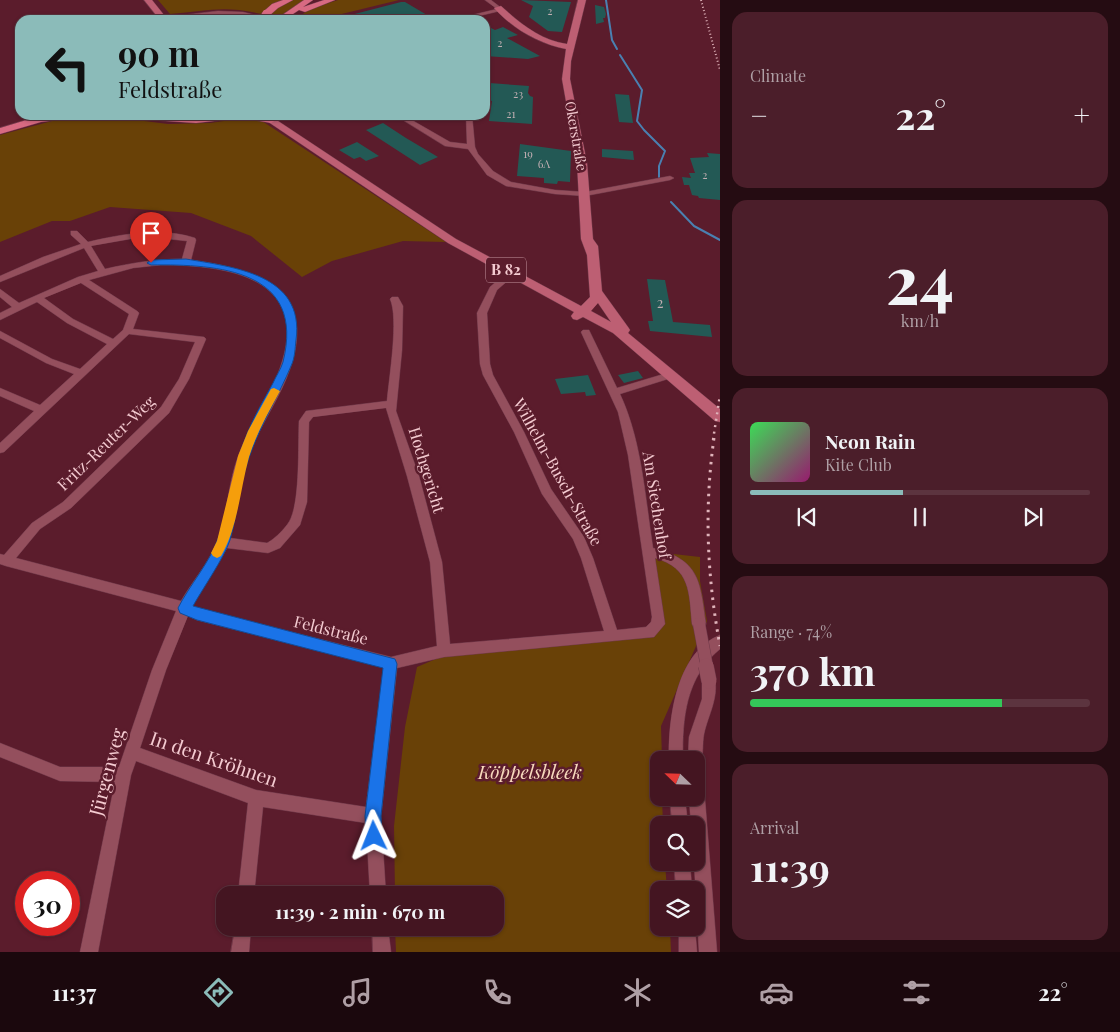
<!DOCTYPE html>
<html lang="en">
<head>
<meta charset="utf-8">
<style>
  :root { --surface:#441521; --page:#4b1e2a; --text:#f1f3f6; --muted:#af9fa5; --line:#5c343f; --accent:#8bbbb9 }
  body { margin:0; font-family:"Playfair Display",serif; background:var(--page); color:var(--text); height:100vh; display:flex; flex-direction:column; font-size:19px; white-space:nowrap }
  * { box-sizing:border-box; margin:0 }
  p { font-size:16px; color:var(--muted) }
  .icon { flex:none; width:28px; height:28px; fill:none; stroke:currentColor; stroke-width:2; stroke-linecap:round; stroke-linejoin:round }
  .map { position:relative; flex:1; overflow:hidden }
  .sheet { display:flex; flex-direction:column; gap:12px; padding:12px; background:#250c12; width:400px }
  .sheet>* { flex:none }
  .guide { position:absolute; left:15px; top:15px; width:475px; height:105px; border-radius:15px; box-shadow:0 1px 4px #0004,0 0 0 1px var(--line); background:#8bbbb9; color:#111; overflow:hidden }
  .needle { width:32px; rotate:293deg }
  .controls { position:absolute; left:650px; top:751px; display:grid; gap:10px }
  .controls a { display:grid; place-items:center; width:55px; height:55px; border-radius:10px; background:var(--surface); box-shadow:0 1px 4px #0004,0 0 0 1px var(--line); font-size:25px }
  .speed { position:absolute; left:15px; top:871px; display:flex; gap:10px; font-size:25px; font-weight:700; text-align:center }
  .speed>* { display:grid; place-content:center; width:65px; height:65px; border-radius:50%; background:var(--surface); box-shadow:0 1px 4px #0004,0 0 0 1px var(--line); line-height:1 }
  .speed .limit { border:8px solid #d22; background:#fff; color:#111 }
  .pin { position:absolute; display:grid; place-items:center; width:42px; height:42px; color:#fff; margin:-51px -21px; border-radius:50% 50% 50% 0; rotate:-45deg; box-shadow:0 0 5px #0007 }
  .pin .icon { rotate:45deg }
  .me { position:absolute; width:55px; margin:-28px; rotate:358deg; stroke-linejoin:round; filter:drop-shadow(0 0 4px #0008) }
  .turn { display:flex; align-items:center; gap:18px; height:105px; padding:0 20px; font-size:22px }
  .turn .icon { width:65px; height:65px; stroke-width:2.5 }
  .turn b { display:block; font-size:35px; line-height:42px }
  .big { font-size:38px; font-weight:700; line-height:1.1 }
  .sheet .tile { flex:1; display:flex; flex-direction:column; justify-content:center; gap:8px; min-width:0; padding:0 18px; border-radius:15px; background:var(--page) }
  .sheet .dial { align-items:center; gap:0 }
  .dial b { font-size:65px; line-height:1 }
  .song { display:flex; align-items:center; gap:15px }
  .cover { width:60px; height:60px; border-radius:8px; background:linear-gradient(135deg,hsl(130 70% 55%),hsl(320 70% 35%)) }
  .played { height:5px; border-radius:2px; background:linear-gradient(90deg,var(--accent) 45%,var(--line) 45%) }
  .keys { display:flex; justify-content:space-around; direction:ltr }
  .heat { display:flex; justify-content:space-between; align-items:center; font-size:28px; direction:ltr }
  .charge { height:8px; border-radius:4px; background:linear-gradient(90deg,#34c759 74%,var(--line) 0) }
  .trip { position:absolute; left:216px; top:886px; width:288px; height:50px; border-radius:15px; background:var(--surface); box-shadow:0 1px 4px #0004,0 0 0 1px var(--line); font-weight:700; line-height:50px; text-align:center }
  .tab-bar { display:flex; height:80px; justify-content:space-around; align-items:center; background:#1b080d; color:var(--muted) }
  .tab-bar .icon { width:35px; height:35px }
  .tab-bar .on { color:var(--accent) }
  .tab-bar b { font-size:22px; color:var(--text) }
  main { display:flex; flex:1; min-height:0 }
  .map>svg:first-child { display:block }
  .green { fill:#694107 }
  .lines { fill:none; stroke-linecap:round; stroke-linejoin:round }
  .stream { stroke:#4a80b1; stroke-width:2 }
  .building { fill:#235955 }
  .minor-casing { stroke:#70394a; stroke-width:1 }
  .major-casing { stroke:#70394a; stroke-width:1 }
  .highway-casing { stroke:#70394a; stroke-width:1 }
  .minor { fill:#944f5d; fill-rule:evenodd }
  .major { fill:#bd5f73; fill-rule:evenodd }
  .highway { fill:#d86a82; fill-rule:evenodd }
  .rail-far2 { stroke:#dfb3ba; stroke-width:2; stroke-dasharray:1 2.5; stroke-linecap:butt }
  .rail-far1 { stroke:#dfb3ba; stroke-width:2.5; stroke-dasharray:2 4.5; stroke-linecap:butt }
  .rail { stroke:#dfb3ba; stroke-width:3; stroke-dasharray:2.5 5.5; stroke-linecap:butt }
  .minor-bridge-far1-casing { stroke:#70394a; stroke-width:13; stroke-linecap:butt }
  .minor-bridge-casing { stroke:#70394a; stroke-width:16; stroke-linecap:butt }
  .highway-bridge-casing { stroke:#70394a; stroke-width:9; stroke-linecap:butt }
  .minor-bridge-far1 { stroke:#944f5d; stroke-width:12 }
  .minor-bridge { stroke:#944f5d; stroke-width:15 }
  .highway-bridge { stroke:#d86a82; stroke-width:8 }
  .route { fill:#1a73e8; stroke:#114b97 }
  .slow { fill:#f59e0b }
  .labels { text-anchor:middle; stroke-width:5; stroke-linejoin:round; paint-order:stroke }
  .far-number-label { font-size:11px; fill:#c0aeb2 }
  .far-street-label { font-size:14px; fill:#f4cbd1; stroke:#5b1c2c }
  .number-label { font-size:14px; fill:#c0aeb2 }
  .shield { fill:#5b1c2c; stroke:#c696a0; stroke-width:1 }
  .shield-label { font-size:15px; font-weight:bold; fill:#f4cbd1 }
  .street-label { font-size:16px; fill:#f4cbd1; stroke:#5b1c2c }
  .near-street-label { font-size:19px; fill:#f4cbd1; stroke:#5b1c2c }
  .near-park-label { font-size:19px; font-style:italic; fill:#f6d9bc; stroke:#5b1c2c }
</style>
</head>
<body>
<main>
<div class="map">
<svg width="720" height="952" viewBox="0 0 720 952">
  <rect width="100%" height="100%" fill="#5b1c2c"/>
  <path class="green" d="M158,0H284L269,8L261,14C224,5 207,11 170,14Z
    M293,0H306L277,18L268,16L270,12Z
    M338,0H399L317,20H294L310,9Z
    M216,13L247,15L259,18V20H175Z
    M97,115L168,124L210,123L251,117L262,121L446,242L403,241L332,261L302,277L251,236L191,213L110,207L70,221H52L0,242V135L52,121Z
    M647,551L700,557V581L707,621L661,726L662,760H659V798H662L663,825H659V862L665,863L667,890H659V928H670L671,952H396L395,928H495V895H395L394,826L405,727L417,667L457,650L649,632L658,624Z"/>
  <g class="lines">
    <path class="stream" d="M606,0L612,40L617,49
      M620,55L642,90L637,121L644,130L665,151L659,166V177
      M671,202L694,226L720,240"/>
  </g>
  <path class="building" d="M521,0L571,2L562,32L548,31L529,17L533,6Z
    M401,2H405L427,15L407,20H343V17Z
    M595,5L604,7L606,14L605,18H603L604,22L596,24Z
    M485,25L495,30L503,27L518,35L507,38L540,56L528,59L485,56Z
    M489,83L529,86L528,93L530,96L533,97L532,124L489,121L492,101L487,100Z
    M615,94L629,95L633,123L619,122Z
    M383,123L406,138L438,157L420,165L366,130Z
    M357,142L379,156L366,161L360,157L354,159L339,150Z
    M520,144L571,151L570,182L558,181L557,184L544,183V178L517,176Z
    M602,149L633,151L634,160L602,157Z
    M707,153L720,154V200L699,198L698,196L692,195L689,185H684L682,177L691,178L689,173H695L690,158L709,157Z
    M647,279L665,280L673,322L710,325L712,337L650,331L648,321H653Z
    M638,371L643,378L624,383L618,375Z
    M588,375L596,395L586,396L585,392L561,394L555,379Z"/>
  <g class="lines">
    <g class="minor-casing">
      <path id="minor" d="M485,0H491L504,10L462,20H451L497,9Z
        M218,11L243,12L276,20L218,14L163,20L160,18Z
        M395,115H403L450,142L467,144L466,115H472L475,147L478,154L493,171L511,182L555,190L585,192L670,176L674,178L670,180L585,196L555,194L506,186L487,175L468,149L445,146Z
        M71,231H77L88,242C122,234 161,227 195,238L196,240L191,260C256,269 318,288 290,369C280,398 261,424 250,452C240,480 238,510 230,538L267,543C275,539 288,526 291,518C300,496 298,447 299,421L306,411L387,401C389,378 399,318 390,299L392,297H398L403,306L402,350L396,411L419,476L442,562L450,644L604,631L581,558L573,539L542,494L514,432L483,375L480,364L477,313L490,287L506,273H512V277L497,290L487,313L490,364L493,375L524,432L551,489L584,537L593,558L617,630L646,627L651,622L652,617L628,455L618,412L581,332L583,330H589L617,388L667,373L672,376L671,378L620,394C642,441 645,497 653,548C700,560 700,581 706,624L704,628L699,630L694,628L692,624C689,593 691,568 655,558L665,624L654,637L444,657L397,668L381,816L386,895H370L366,823L263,807L254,895H238L248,803L136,761L131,775L98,952H80L115,782L60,781L0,757V743L60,767H119L152,670L176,611L6,566L0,564V554L4,555L32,523L63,502L161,407L179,379L195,342L129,334L4,452L0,453V443L34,411L0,396V388L40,405L74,374L46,363L0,338V331L52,359L80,369L107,344L67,323L37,302L0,320V313L12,307L0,297V289L19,303L78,277L98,271L84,248L0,282V276L43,257L81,244L71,235ZM136,238H160L187,241L182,259C156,259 131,263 105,269L91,246ZM161,265C229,265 312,278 280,368C270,399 250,424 239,454C228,482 228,512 218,539C210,562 193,580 181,601L16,558L40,529L71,508L169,413L189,379L206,339L204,337L133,329L139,313L137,311L89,280L133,268ZM81,283L129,314L123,330L113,339L73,319L44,298ZM386,408L407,476L430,562L437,646L391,657L199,609L192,605L227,548L268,553L280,548L300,525L307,502L309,422L313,417ZM188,616L197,620L384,667L366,807L256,790L140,748L166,670Z
        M720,635V649C686,677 682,718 683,760H669C668,720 676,652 720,635Z
        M709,674L714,676C720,696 708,715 704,734C702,744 704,756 700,765L696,767V760H688L689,737L702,699V681L704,676Z
        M696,780L701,782L704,787L717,952H699L694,862H696V825H691L689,798H696Z
        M670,798H685L688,825H672Z
        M674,862H690L692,890H676Z
        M235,928H251L249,952H231Z
        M372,928H388L391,952H373Z
        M679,928H695L697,952H679Z"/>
    </g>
    <g class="major-casing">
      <path id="major" d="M144,0H152L168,20H160Z
        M578,0H586L571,61L570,79L587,163L593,239L598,246L602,291L628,327L630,330L628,333L720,409V422L715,421L613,333L583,317L577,320L573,319L571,316L574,312L448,243L258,115H269L456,239L581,306L590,297L587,255L581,239L577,163L562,79L566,49C539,44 513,29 494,8L501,6C521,24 540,40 567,44ZM598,303L611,322L591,311Z"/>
    </g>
    <g class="highway-casing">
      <path id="highway" d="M283,0H293L278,8L269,16H263V12L272,4Z
        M304,0H313L303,7L324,0H335L305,12L299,10L284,20H275Z
        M163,16H166V20H146Z
        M43,115H79L74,118L41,122L0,134V128Z
        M115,115L196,118L258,115L276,120L271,123L242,118L196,123L120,118Z"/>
    </g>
    <use href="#minor" class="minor"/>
    <use href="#major" class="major"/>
    <use href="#highway" class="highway"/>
    <path class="rail-far2" d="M701,0L720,70"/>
    <path class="rail-far1" d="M713,440L720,395"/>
    <path class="rail" d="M714,438C704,509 707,576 720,646"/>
    <g class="minor-bridge-far1-casing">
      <path id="minor-bridge-far1" d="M699,624L707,667"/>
    </g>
    <g class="minor-bridge-casing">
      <path id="minor-bridge" d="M706,666L709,681"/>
    </g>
    <g class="highway-bridge-casing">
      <path id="highway-bridge" d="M263,20L266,14"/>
    </g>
    <use href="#minor-bridge-far1" class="minor-bridge-far1"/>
    <use href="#minor-bridge" class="minor-bridge"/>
    <use href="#highway-bridge" class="highway-bridge"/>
  </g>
  <path class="route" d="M186,259C233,267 305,274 296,340C295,348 295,358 291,366C279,395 262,422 251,452C240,480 238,511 230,540C224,558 203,588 193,606L395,659L397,664L381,816L382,836L380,841L374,844L369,841L366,836L365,816L383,668L197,620L180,613L178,608C189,586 210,562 218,539C230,505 233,468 247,434C254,416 264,400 273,383C276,376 281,369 283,362C306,270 219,264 151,265L147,263L151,260Z"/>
  <path class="slow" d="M274,388L280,391C268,413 256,434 249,457C240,490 238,527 221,556L217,558L213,556L211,553L217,541L238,456L248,431L271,389Z"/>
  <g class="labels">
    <g class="far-number-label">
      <text x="550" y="15">2</text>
      <text x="500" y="47">2</text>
      <text x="518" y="98">23</text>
      <text x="511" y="118">21</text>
      <text x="528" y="158">19</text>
      <text x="544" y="168">6A</text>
      <text x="705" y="179">2</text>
    </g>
    <g class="far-street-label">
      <text transform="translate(576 136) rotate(80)" y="5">Okerstraße</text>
    </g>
    <g class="number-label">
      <text x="660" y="308">2</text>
    </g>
    <rect class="shield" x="486" y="257.5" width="40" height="25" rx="4"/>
    <g class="shield-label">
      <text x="506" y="275">B 82</text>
    </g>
    <g class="street-label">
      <text transform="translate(106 443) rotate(-44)" y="6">Fritz-Reuter-Weg</text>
      <text transform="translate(427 470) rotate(73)" y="6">Hochgericht</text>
      <text transform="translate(558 472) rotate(61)" y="6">Wilhelm-Busch-Straße</text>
      <text transform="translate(657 505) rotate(81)" y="6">Am Siechenhof</text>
      <text transform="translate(331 630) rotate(14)" y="6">Feldstraße</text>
    </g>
    <g class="near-street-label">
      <text transform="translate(214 759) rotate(19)" y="7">In den Kröhnen</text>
      <text transform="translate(107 772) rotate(-75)" y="7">Jürgenweg</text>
    </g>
    <g class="near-park-label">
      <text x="530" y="779">Köppelsbleek</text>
    </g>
  </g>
</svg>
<div class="controls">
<a><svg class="needle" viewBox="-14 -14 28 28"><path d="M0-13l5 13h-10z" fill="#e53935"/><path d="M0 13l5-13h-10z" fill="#af9fa5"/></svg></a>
<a><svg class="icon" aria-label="search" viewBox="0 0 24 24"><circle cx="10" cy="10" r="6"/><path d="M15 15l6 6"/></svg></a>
<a><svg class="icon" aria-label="layers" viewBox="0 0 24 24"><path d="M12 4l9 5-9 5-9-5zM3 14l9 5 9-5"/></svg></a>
</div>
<div class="speed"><div class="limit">30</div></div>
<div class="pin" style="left:151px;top:263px;background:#d93025"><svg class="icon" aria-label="arrive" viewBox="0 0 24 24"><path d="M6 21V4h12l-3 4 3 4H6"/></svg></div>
<svg class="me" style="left:374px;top:836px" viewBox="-20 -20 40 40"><path d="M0-17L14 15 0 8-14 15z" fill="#1a73e8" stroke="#fff" stroke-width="4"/></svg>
<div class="trip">11:39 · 2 min · 670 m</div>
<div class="guide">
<div class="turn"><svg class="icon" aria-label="left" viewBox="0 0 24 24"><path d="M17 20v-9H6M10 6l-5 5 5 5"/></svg><div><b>90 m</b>Feldstraße</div></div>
</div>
</div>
<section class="sheet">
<div class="tile"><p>Climate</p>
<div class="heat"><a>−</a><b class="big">22°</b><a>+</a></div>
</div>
<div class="tile dial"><b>24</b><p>km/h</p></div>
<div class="tile">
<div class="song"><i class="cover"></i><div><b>Neon Rain</b><p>Kite Club</p></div></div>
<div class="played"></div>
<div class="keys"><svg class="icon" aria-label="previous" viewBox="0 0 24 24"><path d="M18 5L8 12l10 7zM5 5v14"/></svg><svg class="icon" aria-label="pause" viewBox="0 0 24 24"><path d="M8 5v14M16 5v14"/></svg><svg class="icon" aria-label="next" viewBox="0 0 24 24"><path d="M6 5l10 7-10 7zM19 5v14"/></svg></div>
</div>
<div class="tile"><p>Range · 74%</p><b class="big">370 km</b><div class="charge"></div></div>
<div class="tile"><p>Arrival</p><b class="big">11:39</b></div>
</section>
</main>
<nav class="tab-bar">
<b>11:37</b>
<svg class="icon on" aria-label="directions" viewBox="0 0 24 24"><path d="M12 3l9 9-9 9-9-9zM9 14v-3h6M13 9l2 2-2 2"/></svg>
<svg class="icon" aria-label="music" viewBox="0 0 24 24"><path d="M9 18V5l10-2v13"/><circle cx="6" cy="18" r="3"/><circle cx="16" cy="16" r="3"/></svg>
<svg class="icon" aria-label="phone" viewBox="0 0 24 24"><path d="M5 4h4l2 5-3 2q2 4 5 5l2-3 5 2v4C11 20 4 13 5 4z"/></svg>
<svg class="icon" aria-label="climate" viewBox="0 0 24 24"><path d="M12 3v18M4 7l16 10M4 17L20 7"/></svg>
<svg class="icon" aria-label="car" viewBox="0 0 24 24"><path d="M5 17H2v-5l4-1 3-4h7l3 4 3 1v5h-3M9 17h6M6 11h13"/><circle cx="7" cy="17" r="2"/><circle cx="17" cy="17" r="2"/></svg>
<svg class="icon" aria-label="filters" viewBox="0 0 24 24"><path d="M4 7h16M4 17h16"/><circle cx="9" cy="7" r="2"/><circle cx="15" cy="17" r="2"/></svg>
<b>22°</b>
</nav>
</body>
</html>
